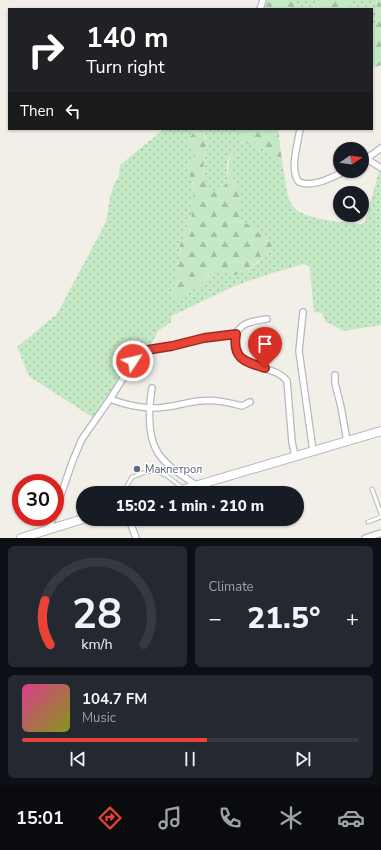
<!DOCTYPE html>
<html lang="en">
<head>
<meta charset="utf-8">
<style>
  :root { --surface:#171b24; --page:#242831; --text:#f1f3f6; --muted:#9ea1a6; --line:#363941; --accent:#ea4335 }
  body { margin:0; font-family:"Nunito Sans",sans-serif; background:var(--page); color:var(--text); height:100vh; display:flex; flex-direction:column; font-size:15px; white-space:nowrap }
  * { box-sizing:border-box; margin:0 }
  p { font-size:13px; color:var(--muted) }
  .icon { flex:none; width:22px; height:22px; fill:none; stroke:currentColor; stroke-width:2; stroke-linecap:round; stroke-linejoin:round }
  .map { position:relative; height:538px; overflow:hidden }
  .panel { display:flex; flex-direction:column; gap:8px; padding:8px; background:#0d0f14; flex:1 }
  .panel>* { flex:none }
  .top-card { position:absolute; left:8px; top:8px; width:365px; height:122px; border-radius:0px; box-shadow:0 1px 3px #0004; background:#202124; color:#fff; overflow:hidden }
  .needle { width:26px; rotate:77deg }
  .controls { position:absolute; left:333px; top:142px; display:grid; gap:8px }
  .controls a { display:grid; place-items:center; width:36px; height:36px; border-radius:50%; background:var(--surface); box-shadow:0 1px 3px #0004; font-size:20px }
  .speed { position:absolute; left:12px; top:474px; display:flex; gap:8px; font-size:20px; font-weight:700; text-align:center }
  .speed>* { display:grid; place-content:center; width:52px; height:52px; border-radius:50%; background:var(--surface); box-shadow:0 1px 3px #0004; line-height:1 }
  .speed .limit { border:6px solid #d22; background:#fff; color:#111 }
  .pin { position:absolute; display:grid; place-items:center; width:34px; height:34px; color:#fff; margin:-41px -17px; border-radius:50% 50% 50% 0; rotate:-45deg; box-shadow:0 0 4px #0007 }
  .pin .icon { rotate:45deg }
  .me { position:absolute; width:44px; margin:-22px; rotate:55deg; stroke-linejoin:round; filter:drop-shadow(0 0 3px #0008) }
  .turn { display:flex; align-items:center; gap:14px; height:84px; padding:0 12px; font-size:18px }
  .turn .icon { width:52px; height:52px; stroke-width:2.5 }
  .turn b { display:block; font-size:28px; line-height:34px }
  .then { display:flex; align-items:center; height:38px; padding:0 12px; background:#0003; gap:8px; font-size:15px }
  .big { font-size:30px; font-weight:800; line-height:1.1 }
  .panel .tile { flex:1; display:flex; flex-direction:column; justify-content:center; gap:6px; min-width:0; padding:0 14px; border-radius:6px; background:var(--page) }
  .panel .dial { align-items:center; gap:0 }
  .dial svg { height:104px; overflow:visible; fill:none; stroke:var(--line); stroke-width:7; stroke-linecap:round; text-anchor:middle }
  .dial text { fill:var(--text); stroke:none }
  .song { display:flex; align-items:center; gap:12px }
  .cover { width:48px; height:48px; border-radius:6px; background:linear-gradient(135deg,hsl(330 70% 55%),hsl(70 70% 35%)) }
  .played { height:4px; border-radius:2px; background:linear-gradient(90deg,var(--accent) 55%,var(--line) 55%) }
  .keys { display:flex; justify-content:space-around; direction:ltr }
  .heat { display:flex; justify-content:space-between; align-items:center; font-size:22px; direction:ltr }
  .panel .tiles { flex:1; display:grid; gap:8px; grid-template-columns:1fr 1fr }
  .tile:last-child { grid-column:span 2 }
  .trip { position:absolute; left:76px; top:486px; width:228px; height:40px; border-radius:20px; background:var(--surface); box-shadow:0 1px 3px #0004; font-weight:800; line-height:40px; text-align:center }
  .tab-bar { display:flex; height:64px; justify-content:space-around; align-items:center; background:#090b0e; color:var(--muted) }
  .tab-bar .icon { width:28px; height:28px }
  .tab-bar .selected { color:var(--accent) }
  .tab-bar b { font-size:18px; color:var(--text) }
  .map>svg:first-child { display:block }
  .grass { fill:url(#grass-dots) }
  .forest { fill:url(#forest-firs) }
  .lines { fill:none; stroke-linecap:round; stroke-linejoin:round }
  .lane-casing { stroke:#b5b8bc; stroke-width:5 }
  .street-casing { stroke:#b5b8bc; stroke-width:8 }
  .secondary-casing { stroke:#b6babf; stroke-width:10 }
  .lane { stroke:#fff; stroke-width:3 }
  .street { stroke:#fff; stroke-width:5.5 }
  .secondary { stroke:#fff; stroke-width:8 }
  .route-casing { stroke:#982c22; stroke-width:10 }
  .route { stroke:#ea4335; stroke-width:7 }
  .service-dot { fill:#5c6f8a; stroke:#fff; stroke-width:1.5 }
  .labels { text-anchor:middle; stroke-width:3; stroke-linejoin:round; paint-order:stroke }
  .service-label { font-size:11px; fill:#4e5e75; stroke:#fff; text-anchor:start }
</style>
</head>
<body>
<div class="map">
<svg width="381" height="538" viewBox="0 0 381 538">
  <defs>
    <pattern id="grass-dots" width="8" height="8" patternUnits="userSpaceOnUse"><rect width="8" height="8" fill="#c5e8c5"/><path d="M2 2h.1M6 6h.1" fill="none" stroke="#a3c0a4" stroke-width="1.8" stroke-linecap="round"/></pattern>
    <pattern id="forest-firs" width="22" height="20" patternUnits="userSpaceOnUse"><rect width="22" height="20" fill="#c5e8c5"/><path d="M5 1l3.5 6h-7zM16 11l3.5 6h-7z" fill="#a3c0a4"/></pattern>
  </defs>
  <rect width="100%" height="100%" fill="#f1efe8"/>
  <path class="grass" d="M295,0H323L313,9H295Z
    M350,0H376L378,16L372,28V9H350Z
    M164,129H194C192,135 189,139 187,145C196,151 196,162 187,168L193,180L194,193L190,209L192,215L180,245L178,271L188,288L194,285L202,284L213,271L218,270L234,275L247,270L259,262L266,241L255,228L242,221L240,218L239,204L240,195L235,183L231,169V162L238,148C235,151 230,154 229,158C221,172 238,184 215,191C190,179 215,149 203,131L204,129H239C241,144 252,143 263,149C268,152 280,163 283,168C284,170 284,175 285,177C286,188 288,205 298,211C314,221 343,222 361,224L365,222L381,164V325L343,331L333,325L326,322L322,313L314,312L310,269L308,266L303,264L266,275L232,287L172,316L171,322L158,331L149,349L141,351L95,419L29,376L17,347L57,314L106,222L110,197L115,182L119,176L120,165Z"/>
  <path class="forest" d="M266,0H295V9H263Z
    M323,0H350V9H313Z
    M376,0H381V65L372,68V28L378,15Z
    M194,129H204C203,134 206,139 206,144C206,160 196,182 215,191C238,184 221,167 234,149L238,148L234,155L231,162V169L235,183L240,195L239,204L241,212L240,218L242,221L255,228L266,241L271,242L272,249C264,257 245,274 234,275C227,276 220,267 213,271C207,275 204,283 198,287L194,285L188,288L186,296L179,299L175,298L172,293L178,271L180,245L192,215L190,209L194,193V186L193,180L187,171V168C196,162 196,151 187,145V140L192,135Z
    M239,129H278L283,168L263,149L247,143L242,144Z"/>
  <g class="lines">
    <g class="lane-casing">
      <path id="lane" d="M372,489L381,514
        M123,493L132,477C138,475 144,472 151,471C162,470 174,481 182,488
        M368,522L381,517"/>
    </g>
    <g class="street-casing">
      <path id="street" d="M260,9L263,0
        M300,129C298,143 289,171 299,182C313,188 333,177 345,171
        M367,159L381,168
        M362,162L381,148
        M303,312L299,351L313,451
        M267,319C254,321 238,322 235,338C230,372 273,362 287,381L292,442L295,456
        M335,375V383L341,407L347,441
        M152,388C149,407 147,436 158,453C167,467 184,476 197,486
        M110,399C123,404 136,407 150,408C167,409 182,403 199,401C214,399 228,402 242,406L250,402
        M55,512L73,460L82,439L110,399L139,353L144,350L172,346L204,338L236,334
        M129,519L136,538
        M49,529L53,517
        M365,538L381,533"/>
    </g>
    <g class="secondary-casing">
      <path id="secondary" d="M171,493L381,431
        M21,538L83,519"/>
    </g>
    <use href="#lane" class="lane"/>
    <use href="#street" class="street"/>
    <use href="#secondary" class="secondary"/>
  </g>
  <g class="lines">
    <g class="route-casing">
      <path id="route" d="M133,361L141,351L172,346L204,338L236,334C232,359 245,362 265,368"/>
    </g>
    <use href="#route" class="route"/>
  </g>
  <circle class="service-dot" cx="137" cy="469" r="4"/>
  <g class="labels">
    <g class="service-label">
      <text x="145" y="473">Макпетрол</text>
    </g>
  </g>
</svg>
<div class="controls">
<a><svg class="needle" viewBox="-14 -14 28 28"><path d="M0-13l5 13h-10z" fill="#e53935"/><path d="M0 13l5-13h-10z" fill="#9ea1a6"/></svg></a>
<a><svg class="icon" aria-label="search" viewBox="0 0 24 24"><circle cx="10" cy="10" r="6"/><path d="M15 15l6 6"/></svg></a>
</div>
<div class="speed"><div class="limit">30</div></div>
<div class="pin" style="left:265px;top:368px;background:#d93025"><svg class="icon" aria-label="arrive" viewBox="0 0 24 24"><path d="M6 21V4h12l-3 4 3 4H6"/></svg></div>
<svg class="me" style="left:133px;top:361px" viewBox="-20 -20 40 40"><circle r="17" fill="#ea4335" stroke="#fff" stroke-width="3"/><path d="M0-11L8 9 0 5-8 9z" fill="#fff"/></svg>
<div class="trip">15:02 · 1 min · 210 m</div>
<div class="top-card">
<div class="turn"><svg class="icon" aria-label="right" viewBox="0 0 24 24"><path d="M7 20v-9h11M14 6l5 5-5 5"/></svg><div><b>140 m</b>Turn right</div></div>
<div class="then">Then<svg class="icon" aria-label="left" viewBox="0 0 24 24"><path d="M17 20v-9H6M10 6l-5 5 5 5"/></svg></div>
</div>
</div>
<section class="panel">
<div class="tiles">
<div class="tile dial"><svg viewBox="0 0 100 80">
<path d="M14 69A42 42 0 1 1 86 69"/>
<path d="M14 69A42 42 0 0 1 10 35" stroke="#ea4335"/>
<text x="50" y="56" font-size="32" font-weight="700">28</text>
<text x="50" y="72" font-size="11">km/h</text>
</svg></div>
<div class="tile"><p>Climate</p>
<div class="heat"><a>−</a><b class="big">21.5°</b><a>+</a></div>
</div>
<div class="tile">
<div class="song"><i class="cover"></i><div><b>104.7 FM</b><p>Music</p></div></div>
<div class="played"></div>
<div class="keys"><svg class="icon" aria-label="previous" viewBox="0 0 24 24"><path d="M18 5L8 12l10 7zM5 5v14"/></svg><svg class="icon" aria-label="pause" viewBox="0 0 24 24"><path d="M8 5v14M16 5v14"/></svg><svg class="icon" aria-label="next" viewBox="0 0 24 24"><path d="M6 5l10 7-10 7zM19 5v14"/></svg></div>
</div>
</div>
</section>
<nav class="tab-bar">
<b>15:01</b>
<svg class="icon selected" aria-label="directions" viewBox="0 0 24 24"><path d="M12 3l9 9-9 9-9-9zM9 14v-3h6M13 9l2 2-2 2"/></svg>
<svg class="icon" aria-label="music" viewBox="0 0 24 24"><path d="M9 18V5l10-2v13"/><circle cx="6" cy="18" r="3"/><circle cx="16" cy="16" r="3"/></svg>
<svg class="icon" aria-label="phone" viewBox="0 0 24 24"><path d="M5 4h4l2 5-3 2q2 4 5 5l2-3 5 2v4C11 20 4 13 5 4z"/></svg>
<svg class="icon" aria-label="climate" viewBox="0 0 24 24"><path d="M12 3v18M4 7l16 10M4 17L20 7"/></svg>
<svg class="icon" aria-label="car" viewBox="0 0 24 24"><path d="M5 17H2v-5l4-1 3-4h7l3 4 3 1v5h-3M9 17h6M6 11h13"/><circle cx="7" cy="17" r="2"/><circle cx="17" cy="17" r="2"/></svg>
</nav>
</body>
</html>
